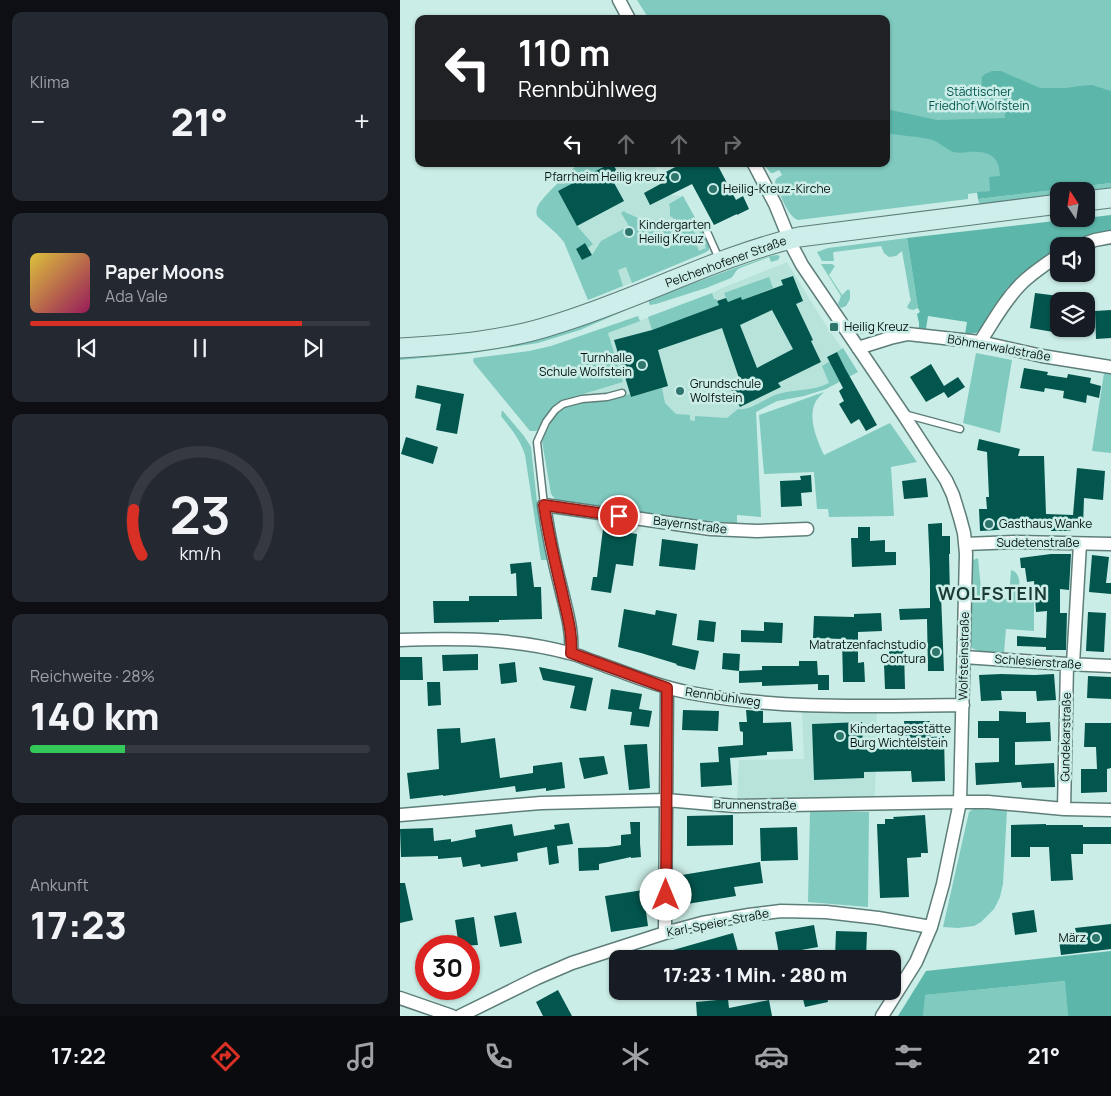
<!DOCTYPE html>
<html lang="de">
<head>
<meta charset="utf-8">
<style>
  :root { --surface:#171b24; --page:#242831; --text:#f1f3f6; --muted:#9ea1a6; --line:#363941; --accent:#d93025 }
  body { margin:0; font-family:Manrope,sans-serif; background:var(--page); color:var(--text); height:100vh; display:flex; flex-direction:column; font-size:19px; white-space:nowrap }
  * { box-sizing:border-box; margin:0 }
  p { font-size:16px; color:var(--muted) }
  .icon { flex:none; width:28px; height:28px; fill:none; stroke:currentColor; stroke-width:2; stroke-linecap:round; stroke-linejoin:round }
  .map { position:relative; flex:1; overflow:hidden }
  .sheet { display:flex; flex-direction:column; gap:12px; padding:12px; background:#0d0f14; width:400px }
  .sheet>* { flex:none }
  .banner { position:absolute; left:15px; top:15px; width:475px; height:152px; border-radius:10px; box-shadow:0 1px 4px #0004; background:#202124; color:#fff; overflow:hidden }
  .needle { width:32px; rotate:348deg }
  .buttons { position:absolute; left:650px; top:182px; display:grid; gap:10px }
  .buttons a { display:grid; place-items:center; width:45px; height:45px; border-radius:10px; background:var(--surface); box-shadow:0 1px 4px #0004; font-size:25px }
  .speed { position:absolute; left:15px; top:935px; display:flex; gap:10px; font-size:25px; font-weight:700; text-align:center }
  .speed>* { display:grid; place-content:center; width:65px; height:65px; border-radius:50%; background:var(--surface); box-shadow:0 1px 4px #0004; line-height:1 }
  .speed .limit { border:8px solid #d22; background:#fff; color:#111 }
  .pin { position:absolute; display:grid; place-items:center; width:42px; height:42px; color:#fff; margin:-21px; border:2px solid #fff; border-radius:50%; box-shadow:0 1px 5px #0007 }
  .me { position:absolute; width:55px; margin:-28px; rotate:0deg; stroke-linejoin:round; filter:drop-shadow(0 0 4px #0008) }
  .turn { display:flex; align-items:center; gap:18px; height:105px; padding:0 20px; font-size:22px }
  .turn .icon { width:65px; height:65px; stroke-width:2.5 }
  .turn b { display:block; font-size:35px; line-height:42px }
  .lanes { display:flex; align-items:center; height:48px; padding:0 20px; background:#0003; justify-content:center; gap:25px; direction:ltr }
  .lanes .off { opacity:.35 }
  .big { font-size:38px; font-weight:800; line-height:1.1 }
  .sheet .tile { flex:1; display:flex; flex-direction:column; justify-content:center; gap:8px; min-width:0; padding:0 18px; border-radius:10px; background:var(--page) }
  .sheet .dial { align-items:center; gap:0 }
  .dial svg { height:130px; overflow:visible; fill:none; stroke:var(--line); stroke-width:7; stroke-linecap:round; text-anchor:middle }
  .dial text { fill:var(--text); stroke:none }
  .song { display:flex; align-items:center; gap:15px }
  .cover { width:60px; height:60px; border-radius:8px; background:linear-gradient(135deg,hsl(50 70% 55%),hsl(330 70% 35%)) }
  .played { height:5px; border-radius:2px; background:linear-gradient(90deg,var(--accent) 80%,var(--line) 80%) }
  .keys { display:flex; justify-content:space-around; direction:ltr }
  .heat { display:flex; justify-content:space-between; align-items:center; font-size:28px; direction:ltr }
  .charge { height:8px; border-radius:4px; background:linear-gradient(90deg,#34c759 28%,var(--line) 0) }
  .trip { position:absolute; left:209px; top:950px; width:292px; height:50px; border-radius:10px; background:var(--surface); box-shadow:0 1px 4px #0004; font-weight:800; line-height:50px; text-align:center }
  .dock { display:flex; height:80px; justify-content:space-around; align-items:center; background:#090b0e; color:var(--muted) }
  .dock .icon { width:35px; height:35px }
  .dock .selected { color:var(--accent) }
  .dock b { font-size:22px; color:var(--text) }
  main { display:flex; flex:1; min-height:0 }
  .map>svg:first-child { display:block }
  .built { fill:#b7e3db }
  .green { fill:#80cabf }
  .forest { fill:#5cb7aa }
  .building { fill:#03564e; fill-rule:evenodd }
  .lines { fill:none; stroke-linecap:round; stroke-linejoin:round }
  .lane-casing { stroke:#5e7e79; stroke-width:9 }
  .street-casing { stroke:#5e7e79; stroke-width:15 }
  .secondary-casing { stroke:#5e7e79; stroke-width:21 }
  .lane { stroke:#fff; stroke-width:6 }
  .street { stroke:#fff; stroke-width:12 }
  .secondary { stroke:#cdeeea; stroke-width:19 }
  .route-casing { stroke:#8d1f18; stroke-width:12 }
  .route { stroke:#d93025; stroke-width:9 }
  .poi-dot { fill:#2e756c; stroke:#cbede7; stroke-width:2 }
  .labels { text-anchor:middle; stroke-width:5; stroke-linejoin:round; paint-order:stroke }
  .park-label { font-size:12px; fill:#00544c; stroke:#cbede7 }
  .poi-label { font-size:12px; fill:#061210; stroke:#cbede7; text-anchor:start }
  .street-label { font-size:12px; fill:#061210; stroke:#cbede7 }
  .district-label { font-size:18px; font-weight:bold; letter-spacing:1px; fill:#1b3935; stroke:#cbede7 }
</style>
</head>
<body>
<main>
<section class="sheet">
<div class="tile"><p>Klima</p>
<div class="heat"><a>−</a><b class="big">21°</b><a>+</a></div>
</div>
<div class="tile">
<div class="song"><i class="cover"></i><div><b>Paper Moons</b><p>Ada Vale</p></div></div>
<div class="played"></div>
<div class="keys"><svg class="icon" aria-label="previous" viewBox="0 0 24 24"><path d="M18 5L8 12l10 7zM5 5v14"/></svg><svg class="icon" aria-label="pause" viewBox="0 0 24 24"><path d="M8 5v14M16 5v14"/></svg><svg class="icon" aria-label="next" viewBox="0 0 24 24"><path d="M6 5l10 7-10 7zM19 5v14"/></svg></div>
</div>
<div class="tile dial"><svg viewBox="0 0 100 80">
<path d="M14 69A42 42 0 1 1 86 69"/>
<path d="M14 69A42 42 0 0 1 9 41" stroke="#d93025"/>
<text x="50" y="56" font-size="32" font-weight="700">23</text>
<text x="50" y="72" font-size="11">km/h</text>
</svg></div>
<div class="tile"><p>Reichweite · 28%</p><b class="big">140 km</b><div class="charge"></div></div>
<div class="tile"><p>Ankunft</p><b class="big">17:23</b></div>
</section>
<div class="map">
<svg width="711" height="1016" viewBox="0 0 711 1016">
  <rect width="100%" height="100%" fill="#cbede7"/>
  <path class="built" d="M178,164H253L270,195L283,196L308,242L309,250L298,256L188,300L164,242L157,234L137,216L136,211L138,206L146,196Z
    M387,262L420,316L458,372L426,389L404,396L377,401L356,412L361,517L168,405L163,400L208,333L312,293L322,288Z
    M477,710L475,799L337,801L339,760L404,759L402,712Z"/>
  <path class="green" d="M237,0H711V175L568,194V199L398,220C387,216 380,193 375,182L376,179L382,175L379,170L373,173H371L363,164H486V19H249Z
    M178,164H209L158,191L177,226L193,244L188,248L185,243L176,249L182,260L192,255L201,241L229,226L221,213L224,211L226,213C232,214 237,219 244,220C252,221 261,218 268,221C281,227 276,231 293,230L296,235L293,236L299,251L306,248L299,231L302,230L309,246V250L304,253L232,283L226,267L218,270L223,286L188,300L164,242L157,234L137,216C137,213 136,212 137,208C141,197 168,174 178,164Z
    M711,183V189L686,192L659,191V195L582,205L579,203L578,199Z
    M283,196L298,223L297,224L285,225L270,216V208L269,204Z
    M507,238L518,308L513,310L509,309L507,307L511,300L510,297L502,251L496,256L489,257L484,253L481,246L434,252L433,253L434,261H422L417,252L428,248Z
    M377,255L380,256L378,260L371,262L369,257L340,268C335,270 335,275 331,278L306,288L256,304L250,305L249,304V300L253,298L335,268L370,256Z
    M421,264H432L435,266L429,275L442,295L448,289L450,291V299L446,306L441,308L438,304L441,296Z
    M369,277L373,288L342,300L341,298L328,302L324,293Z
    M312,293L314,299H316L319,305L252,330L248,317Z
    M229,307L224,311L180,330L138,343L67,354L0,360V354Z
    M238,316L240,321L208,333L223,382L163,400L154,407L148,413L138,430L136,431H130L74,363L73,360L74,358L129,351L151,346Z
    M494,322L499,324L498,328L461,334L453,330L450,325L453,323C467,327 480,324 494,322Z
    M443,348L458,372L426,389L404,396L377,401L356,412L361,517L337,515V524L264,518L160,502L155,499L151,494L142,441L154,416L164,407L176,403L189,401L204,402L230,394L231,397L262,388L265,403L276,414L290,415V420L295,421V416L327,418L338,409C351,411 365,398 378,394C395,389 414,391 429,383L422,366L429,362L446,370L437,352Z
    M576,353L612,360L600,433L563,423Z
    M704,373L711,374V453L692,451Z
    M424,392C421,395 418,398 416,401C407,417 417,440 424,455L490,423L517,462L491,467L494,516L429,517L428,509H417L414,472L364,474L359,415Z
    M102,410L124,436L131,447L139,520L147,560H141L125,455C120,439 111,429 101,416Z
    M578,558L582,599H609L611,570C622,573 619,586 619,596L634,597V631L606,629L604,653C597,652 578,653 572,648C570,646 570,642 569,640L571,561Z
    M573,809L607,810L603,884L600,897L594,909L581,922L574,926L558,928L543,927L569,812Z
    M410,812H469L468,907L408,902Z
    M666,981L668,1016H523L524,995Z"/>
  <path class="forest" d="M592,71H601L640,88H666L679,86L692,85L711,91V183L578,199L577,192L590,191L589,177L600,176C599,154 587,151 568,152C563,153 558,153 553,152C546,149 540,143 533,140C518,136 501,136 486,133V109L537,120L605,118L604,101L589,92L581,90L582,77L585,74Z
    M711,215V231L695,233L659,246V247L633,266L607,288L587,322L581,329L576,333L565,334L567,322L528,316L526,329L519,328V323L517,314L520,312L518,308L507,238L672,219H686V218Z
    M711,951V1016H668L665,981L525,995L523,1016H498L526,971Z"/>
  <path class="building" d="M209,164H213L220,177L213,181L224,201L177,226L158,191Z
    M281,164H317L336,200L343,196L349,209L337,215V214L314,225L292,184L250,205L244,193L264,182L260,175Z
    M185,243L192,255L182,260L176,249Z
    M393,276L403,301L396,304L413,340L411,341L421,362L378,383L381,387L340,407L330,387L340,381L322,328L258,350L268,386L231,397L214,340L252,330L319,305L317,301L326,298L328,302L341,297L342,300L383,285L381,280ZM372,310L393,349L357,368L340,325Z
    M635,293L659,296V333L630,328Z
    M711,310V338L696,339L695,311Z
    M437,352L446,370L477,425L466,431L459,419L451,424L439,404L444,401L439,391L443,388L427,357Z
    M531,364L544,386L558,377L565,387L548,398L544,392L526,402L510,377Z
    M624,368L648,372L647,375L667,378L668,374L691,378L690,383L701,386L699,398L687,395L686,403L663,398L664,391L645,388L644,392L620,388Z
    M17,385L64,394L57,434L36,430L41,404L15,398Z
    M6,437L38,447L33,464L1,454Z
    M579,439L620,449L618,456H644L646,514L673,515L677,468L705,471L703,500L684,498L683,527H670L671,531H651V527L580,531L579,509H587L586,497H589L587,452L577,450Z
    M411,475L412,492L401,493L402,506L381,507L380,481L401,480L400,476Z
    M526,478L528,497L504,499L502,481Z
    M542,523V536H550V554H549L550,595H541L544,671H528L527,619L500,620L499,609L530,608V570L528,524Z
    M458,527H470V541L485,540V552H496V565L452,567L451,538H458Z
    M203,529L237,534L233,566L216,564L211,593L191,590L193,577H197Z
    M262,539L298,544L295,570L259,566Z
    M651,554H671L669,590L660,589V613H667L666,650H646V647L617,646V636L646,638L647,611L636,612L634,581L627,582L625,568H621L620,558Z
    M692,555L709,557L706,583H711V594L689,592Z
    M131,562L134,587H141L142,619L99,620V622L34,623L33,601H69V596H117L116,573L111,574L110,564Z
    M224,609L255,615L256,610L277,614L272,645L299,651L295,670L276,665L277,664L241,653L218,647Z
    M688,612L706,613L704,652L686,651Z
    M481,613L482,631L458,632V663L464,662L465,682H443L442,639L413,638L414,616L454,617V614Z
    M299,620L316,622L314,642L297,640Z
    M364,622L383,623L382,643L341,642V630L364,631Z
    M504,649L505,689H485L484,664H489V650Z
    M323,653L340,654L339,671L322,669Z
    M78,654V670L43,671L42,655Z
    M0,657H22L23,680H0Z
    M399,661H417L418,675H429V690H418V684L362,686V682L339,683V671L362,670V666H399Z
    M115,662L117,682L101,684L99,664Z
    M139,667L193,678L186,711L170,708L175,686L143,680Z
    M601,674L635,675L654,674L656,700L637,701L636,691H601L602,700L581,701L579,675Z
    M688,676L711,677V699L687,698Z
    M27,682H40L41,705L28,706Z
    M211,689L242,694L239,709L252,711L249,727L230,725L232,712L208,709Z
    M283,710L319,711L318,731L282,730Z
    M346,710L363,711V723L391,722L393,751L367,752V755L330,758L332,785L301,787L300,763L319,762L318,747L343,745V732L340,731L339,722H347Z
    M599,711L626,712V723L650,722L651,741L615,742V765L654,763L655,787L622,788L621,782L576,785L575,763L599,762V738H578V721H599Z
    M504,721H530L531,737L544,736L545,781L512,782L511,771L464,772V778L414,780L412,724L462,722L463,749L507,748Z
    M685,723H711V768L707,769V792L681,793V769H697L696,747H684Z
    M60,728L61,743L95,738L100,778L133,773V766L162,762L165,788L146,791V788L116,792L115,786L43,796V795L10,799L7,773L39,769L37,729Z
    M247,744L250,788L229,790L224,745Z
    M204,756L208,774L184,779L179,758Z
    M333,815V845L287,846V816Z
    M525,815L528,853H521V857L507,858L509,897L480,898L477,824H485V819H494L493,817Z
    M230,822H240V843L241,857L231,858V857L199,864V870L179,871L178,848L208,847L221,845V835L231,834Z
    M169,823L173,844L157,846L159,863L149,865L147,847L117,853L118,861L81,867L80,864L63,867L61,857L38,859V856L1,857L0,829L33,828L34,841L51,839V842L76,837L75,830L112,824L114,836L155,829L154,825Z
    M646,824V825H683V827H711V844H683V854H671L673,880L651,881L649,847H630V857H611V825Z
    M397,827L398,860L361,861L360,828Z
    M360,862L363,883L334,887L336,896L287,904L282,875Z
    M0,883H5L13,920L0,923Z
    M243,890L248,926L211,932L205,896Z
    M634,910L637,932L615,935L612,913Z
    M116,912L122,943L100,947L94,916Z
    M74,917L78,945L59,946L55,920Z
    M711,924V949L661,955L659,940H665L664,933L676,932L675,928Z
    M414,925L418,947L379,954L375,932Z
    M436,931L467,932L466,958L435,957Z
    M333,933L340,959H252V956Z
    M158,990L172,1016H143L136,1002Z
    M401,991H426L428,1002L405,1007Z
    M328,999L329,1008L369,1000L372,1016H297L296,1002Z"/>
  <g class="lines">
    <g class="lane-casing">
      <path id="lane" d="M304,225L320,261
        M504,414L560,429
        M144,505L137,442L146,422L155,410L163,404L182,399L207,397L222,393"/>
    </g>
    <g class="street-casing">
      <path id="street" d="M219,0L229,19
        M354,164L375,204L393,248L402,265L503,414L546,480L553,495L560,518L564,533L566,554L560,802L543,884L531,927L516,962L482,1016
        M678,246L695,240L711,237
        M580,342C593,322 604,301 621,284C632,273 646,264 659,255
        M458,348L490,338L508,334L580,342L642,356L711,367
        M565,544L615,542L711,544
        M0,640C57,638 114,638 169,653C179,655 188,660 198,663C228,674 259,687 291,693C381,710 472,706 563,705
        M171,653C173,631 166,610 161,588C154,561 148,533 144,505L311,529L357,531L407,529
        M564,657L667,664L711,666
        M673,664L680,544
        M664,809L667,664
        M0,815L141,803L266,800L335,806L560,802H588L664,809L711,810
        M265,933L267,688
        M0,998L52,1016
        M60,1016L137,978L172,963L265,933L302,923L349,915L381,911L426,912L478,918L531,927"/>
    </g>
    <g class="secondary-casing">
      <path id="secondary" d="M686,201L711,198
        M0,348C51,345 104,341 153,325C237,300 314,257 399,237L659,204"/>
    </g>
    <use href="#lane" class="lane"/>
    <use href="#street" class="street"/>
    <use href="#secondary" class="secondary"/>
  </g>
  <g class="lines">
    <g class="route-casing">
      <path id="route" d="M219,516L144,505C148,534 155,563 162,592C166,612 173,632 171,653L267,688L266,895"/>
    </g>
    <use href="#route" class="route"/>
  </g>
  <g class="poi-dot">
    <circle cx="275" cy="177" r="5"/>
    <circle cx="313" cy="189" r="5"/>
    <circle cx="229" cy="232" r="5"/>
    <rect x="429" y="322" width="10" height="10" rx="2.5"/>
    <circle cx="242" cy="365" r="5"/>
    <circle cx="280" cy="391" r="5"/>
    <circle cx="589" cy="524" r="5"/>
    <circle cx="536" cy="652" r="5"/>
    <circle cx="440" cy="736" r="5"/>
    <circle cx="696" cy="938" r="5"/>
  </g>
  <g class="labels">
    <g class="park-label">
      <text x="579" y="96">Städtischer<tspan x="579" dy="14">Friedhof Wolfstein</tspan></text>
    </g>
    <g class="poi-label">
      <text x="265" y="181" text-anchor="end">Pfarrheim Heilig kreuz</text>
      <text x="323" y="193">Heilig-Kreuz-Kirche</text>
      <text x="239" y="229">Kindergarten<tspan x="239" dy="14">Heilig Kreuz</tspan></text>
      <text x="444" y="331">Heilig Kreuz</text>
      <text x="232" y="362" text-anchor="end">Turnhalle<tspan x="232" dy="14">Schule Wolfstein</tspan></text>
      <text x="290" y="388">Grundschule<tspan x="290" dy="14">Wolfstein</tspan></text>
      <text x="599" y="528">Gasthaus Wanke</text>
      <text x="526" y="649" text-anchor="end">Matratzenfachstudio<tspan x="526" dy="14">Contura</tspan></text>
      <text x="450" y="733">Kindertagesstätte<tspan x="450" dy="14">Burg Wichtelstein</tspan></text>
      <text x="686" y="942" text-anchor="end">März</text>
    </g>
    <g class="street-label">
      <text transform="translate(326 262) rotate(-20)" y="4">Pelchenhofener Straße</text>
      <text transform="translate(599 348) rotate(10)" y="4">Böhmerwaldstraße</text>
      <text transform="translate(290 525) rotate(7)" y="4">Bayernstraße</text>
      <text x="638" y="547">Sudetenstraße</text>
      <text transform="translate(564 656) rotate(-89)" y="4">Wolfsteinstraße</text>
      <text transform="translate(638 662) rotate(4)" y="4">Schlesierstraße</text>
      <text transform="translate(323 697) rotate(8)" y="4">Rennbühlweg</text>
      <text transform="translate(666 737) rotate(-89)" y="4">Gundekarstraße</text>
      <text transform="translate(355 805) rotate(1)" y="4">Brunnenstraße</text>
      <text transform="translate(318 923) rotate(-11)" y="4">Karl-Speier-Straße</text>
    </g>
    <g class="district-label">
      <text x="593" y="600">WOLFSTEIN</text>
    </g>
  </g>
</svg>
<div class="buttons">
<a><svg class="needle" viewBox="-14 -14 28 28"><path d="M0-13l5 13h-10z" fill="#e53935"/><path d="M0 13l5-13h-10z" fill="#9ea1a6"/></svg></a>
<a><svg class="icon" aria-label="sound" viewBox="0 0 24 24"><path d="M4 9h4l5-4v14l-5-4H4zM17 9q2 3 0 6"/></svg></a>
<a><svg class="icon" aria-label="layers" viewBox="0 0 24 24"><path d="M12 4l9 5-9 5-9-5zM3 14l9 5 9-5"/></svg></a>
</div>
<div class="speed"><div class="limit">30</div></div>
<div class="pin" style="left:219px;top:516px;background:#d93025"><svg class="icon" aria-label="arrive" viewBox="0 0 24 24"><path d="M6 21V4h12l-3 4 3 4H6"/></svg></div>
<svg class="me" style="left:266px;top:895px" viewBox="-20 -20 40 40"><circle r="19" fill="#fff"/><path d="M0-13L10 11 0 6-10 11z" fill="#d93025"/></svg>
<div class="trip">17:23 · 1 Min. · 280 m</div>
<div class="banner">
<div class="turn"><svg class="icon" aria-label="left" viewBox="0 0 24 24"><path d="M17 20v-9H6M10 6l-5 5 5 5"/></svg><div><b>110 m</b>Rennbühlweg</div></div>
<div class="lanes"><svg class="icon" aria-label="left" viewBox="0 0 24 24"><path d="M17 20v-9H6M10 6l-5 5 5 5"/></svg><svg class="icon off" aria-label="ahead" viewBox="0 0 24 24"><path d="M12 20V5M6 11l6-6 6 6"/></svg><svg class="icon off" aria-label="ahead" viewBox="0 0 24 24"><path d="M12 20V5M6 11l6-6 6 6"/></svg><svg class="icon off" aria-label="right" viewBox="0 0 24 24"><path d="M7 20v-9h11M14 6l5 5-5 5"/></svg></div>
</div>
</div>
</main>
<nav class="dock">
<b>17:22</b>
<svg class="icon selected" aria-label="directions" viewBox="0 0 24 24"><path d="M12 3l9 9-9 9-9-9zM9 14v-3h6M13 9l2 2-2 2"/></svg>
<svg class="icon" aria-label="music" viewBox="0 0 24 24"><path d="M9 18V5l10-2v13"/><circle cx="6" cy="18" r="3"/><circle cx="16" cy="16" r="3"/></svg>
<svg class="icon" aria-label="phone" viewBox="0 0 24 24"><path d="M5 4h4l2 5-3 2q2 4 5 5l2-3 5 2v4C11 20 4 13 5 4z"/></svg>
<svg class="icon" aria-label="climate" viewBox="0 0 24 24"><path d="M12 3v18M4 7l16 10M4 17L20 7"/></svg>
<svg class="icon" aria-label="car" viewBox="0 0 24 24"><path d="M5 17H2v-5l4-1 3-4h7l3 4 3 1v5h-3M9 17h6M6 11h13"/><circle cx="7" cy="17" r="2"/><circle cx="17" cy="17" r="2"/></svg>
<svg class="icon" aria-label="filters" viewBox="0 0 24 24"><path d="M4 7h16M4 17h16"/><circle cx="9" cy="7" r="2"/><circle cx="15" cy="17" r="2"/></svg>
<b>21°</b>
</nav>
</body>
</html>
